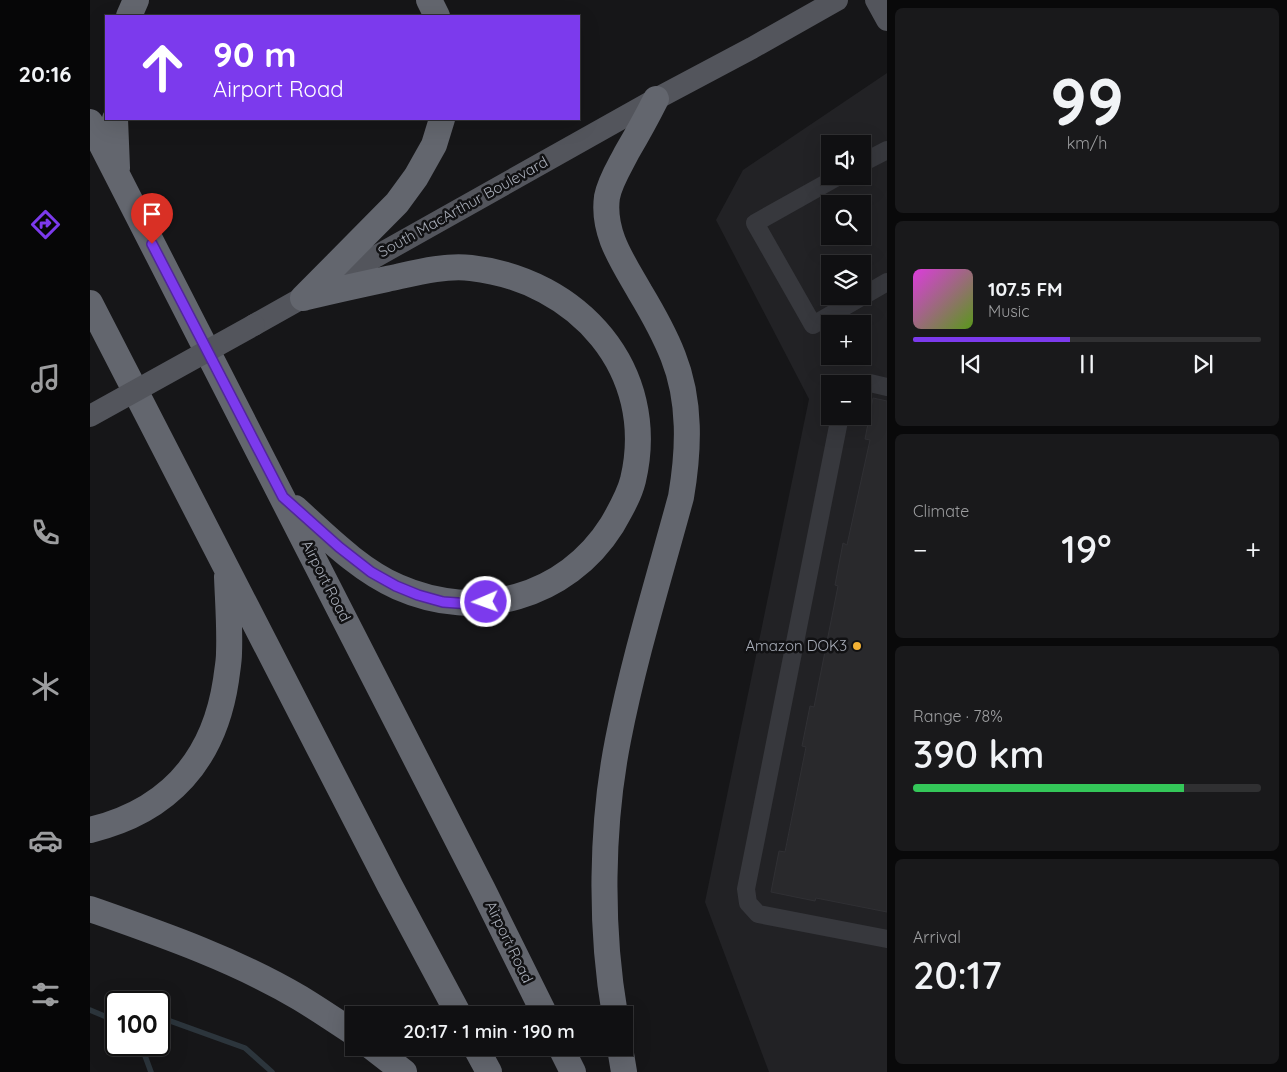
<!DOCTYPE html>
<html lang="en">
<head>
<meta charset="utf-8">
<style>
  :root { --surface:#101012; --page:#19191b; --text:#f1f3f6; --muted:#9c9d9f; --line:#303032; --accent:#7c3aed }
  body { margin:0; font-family:Quicksand,sans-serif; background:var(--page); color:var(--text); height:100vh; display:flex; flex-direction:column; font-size:19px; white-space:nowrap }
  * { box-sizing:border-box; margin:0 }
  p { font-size:16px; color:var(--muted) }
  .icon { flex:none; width:28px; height:28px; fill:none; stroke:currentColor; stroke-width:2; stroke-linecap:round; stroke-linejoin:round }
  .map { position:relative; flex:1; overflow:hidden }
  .drawer { display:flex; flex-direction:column; gap:8px; padding:8px; background:#09090a; width:400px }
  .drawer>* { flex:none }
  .banner { position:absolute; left:15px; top:15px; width:475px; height:105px; border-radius:0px; box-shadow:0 5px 20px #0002,0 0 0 1px var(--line); background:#7c3aed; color:#fff; overflow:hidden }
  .fabs { position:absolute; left:731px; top:135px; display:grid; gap:10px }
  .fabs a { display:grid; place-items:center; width:50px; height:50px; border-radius:0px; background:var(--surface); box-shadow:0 5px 20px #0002,0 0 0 1px var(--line); font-size:25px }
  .speed { position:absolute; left:15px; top:991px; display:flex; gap:10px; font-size:25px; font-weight:700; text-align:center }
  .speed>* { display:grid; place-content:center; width:65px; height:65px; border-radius:50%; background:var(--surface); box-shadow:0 5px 20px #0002,0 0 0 1px var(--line); line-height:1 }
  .speed .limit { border:2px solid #111; border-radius:8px; background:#fff; color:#111 }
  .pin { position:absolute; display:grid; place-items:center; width:42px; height:42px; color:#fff; margin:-51px -21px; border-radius:50% 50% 50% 0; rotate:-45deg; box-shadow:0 0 5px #0007 }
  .pin .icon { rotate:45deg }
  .me { position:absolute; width:55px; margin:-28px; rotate:268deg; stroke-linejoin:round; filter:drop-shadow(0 0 4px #0008) }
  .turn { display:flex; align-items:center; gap:18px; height:105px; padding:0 25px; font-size:22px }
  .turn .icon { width:65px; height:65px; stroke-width:2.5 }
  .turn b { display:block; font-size:35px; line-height:42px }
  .big { font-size:38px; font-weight:600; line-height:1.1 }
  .drawer .tile { flex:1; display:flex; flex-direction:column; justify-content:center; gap:8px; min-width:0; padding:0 18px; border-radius:8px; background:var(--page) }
  .drawer .dial { align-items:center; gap:0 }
  .dial b { font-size:65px; line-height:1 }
  .song { display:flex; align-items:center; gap:15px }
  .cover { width:60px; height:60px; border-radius:8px; background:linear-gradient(135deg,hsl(300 70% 55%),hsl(90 70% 35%)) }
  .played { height:5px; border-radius:2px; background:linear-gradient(90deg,var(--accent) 45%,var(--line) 45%) }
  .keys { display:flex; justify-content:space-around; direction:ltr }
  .heat { display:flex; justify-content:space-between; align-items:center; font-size:28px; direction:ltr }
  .charge { height:8px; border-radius:4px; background:linear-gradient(90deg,#34c759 78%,var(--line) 0) }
  .trip { position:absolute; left:255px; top:1006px; width:288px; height:50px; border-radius:0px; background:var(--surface); box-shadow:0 5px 20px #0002,0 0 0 1px var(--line); font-weight:600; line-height:50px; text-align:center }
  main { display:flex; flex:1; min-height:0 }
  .menu { display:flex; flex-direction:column; width:90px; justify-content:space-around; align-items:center; background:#060607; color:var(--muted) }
  .menu .icon { width:35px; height:35px }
  .menu .selected { color:var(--accent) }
  .menu b { font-size:22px; color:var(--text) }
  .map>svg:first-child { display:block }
  .built { fill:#222225; fill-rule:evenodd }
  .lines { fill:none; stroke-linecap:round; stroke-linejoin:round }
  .stream { stroke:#2c353c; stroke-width:5.5 }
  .building { fill:#29292c; stroke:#303034 }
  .minor { stroke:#37383d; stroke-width:18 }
  .major { stroke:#53555c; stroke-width:22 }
  .highway { stroke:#63666e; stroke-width:26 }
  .major-bridge { stroke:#53555c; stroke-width:22 }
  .route-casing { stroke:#51269a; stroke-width:12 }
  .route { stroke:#7c3aed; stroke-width:9 }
  .poi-dot { fill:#f2b134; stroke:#111113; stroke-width:2 }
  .labels { text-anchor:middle; stroke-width:5; stroke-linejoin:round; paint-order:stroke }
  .street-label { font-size:15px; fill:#a8adb8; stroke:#111113 }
  .poi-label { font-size:15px; fill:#a8adb8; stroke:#111113; text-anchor:end }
</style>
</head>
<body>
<main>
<nav class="menu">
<b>20:16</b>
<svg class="icon selected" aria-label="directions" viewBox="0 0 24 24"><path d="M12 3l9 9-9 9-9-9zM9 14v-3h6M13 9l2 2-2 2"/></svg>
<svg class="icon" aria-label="music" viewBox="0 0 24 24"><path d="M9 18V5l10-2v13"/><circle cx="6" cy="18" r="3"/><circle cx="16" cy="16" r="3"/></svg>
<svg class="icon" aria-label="phone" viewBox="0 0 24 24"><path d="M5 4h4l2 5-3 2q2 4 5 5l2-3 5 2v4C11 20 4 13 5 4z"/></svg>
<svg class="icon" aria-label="climate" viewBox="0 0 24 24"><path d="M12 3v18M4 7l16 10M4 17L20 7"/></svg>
<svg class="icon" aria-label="car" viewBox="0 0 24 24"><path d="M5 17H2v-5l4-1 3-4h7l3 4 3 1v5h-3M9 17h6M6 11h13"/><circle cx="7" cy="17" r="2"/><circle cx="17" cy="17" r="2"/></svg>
<svg class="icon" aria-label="filters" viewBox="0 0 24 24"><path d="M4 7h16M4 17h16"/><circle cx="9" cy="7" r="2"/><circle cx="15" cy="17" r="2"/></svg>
</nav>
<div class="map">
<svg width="797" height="1072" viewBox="0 0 797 1072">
  <rect width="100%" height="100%" fill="#161618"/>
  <path class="built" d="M797,73V1072H679L615,902L719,399L626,220L653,170ZM740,144H772V176H740ZM740,204H772V236H740ZM740,264H772V296H740ZM740,324H772V356H740ZM740,384H772V416H740Z"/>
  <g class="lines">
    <path class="stream" d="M0,1010L26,1021
      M69,1017L155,1048L182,1072
      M51,1045L61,1072"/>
  </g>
  <path class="building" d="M783,398L797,401V912L726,898L725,901L681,892L689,851L695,852L716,747L712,746L720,706L724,707L748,586L745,585L753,543L757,545L780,440L775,439Z"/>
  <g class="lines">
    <path class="minor" d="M772,163L797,150
      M749,176L665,223L723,325L797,282
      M771,384L780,383L797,387
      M750,416L656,889L658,903L668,914L797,939"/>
    <path class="major" d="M786,0L797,20
      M164,325L566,99L662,48L747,0"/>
    <path class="highway" d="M339,0L347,16
      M39,16L46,0
      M25,119L27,168
      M0,122L393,890L455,1015
      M213,298L307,203L326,177L344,145L352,119
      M0,303L300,886L369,1015
      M205,508C236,536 269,570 308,587C387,622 476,598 522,525C530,511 539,496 543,480C569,370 488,280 381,268C353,265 325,273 297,279C269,285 241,291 213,298
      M0,830C79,811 124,760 136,680C137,671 139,662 139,653C140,628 138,602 137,577
      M0,909C71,934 144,959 210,998C228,1009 246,1021 264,1033
      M525,1015C510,928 511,826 528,740C544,658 569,578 591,497C599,450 601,401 583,356C574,333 562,312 550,292C533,262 512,233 517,197C520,181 530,166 537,152C547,135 557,117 566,99
      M283,1048L314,1072
      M386,1048L399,1072
      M471,1048L483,1072
      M530,1048L534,1072"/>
    <path class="major-bridge" d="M0,416L164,325"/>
  </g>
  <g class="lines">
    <g class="route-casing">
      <path id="route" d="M62,244L193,497L249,547L281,572L306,586L328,595L353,602L381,604L396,602"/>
    </g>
    <use href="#route" class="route"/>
  </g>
  <circle class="poi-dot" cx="767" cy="646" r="5"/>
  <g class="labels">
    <g class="street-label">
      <text transform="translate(373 207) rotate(-29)" y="5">South MacArthur Boulevard</text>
      <text transform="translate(236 581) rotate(63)" y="5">Airport Road</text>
      <text transform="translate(419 942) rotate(64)" y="5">Airport Road</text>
    </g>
    <g class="poi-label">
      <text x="757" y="651">Amazon DOK3</text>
    </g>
  </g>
</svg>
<div class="fabs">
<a><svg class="icon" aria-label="sound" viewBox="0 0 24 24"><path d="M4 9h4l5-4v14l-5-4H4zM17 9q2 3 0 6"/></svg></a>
<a><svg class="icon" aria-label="search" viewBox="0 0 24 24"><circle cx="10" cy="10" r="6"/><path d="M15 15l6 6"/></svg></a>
<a><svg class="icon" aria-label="layers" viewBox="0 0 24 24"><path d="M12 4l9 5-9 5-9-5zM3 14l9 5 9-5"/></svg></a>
<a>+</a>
<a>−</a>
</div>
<div class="speed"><div class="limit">100</div></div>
<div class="pin" style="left:62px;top:244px;background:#d93025"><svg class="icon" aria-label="arrive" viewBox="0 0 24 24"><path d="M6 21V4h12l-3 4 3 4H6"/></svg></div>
<svg class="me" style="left:396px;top:602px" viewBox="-20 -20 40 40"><circle r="17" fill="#7c3aed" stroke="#fff" stroke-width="3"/><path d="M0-11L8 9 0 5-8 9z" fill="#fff"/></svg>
<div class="trip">20:17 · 1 min · 190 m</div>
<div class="banner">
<div class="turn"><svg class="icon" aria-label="ahead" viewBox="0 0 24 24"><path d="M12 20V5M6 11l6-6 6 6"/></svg><div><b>90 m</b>Airport Road</div></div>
</div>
</div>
<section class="drawer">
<div class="tile dial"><b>99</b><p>km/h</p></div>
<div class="tile">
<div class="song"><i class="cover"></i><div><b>107.5 FM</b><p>Music</p></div></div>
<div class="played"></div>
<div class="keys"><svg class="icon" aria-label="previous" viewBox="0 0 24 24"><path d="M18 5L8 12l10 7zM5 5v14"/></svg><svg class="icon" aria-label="pause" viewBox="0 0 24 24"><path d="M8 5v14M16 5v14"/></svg><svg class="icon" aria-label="next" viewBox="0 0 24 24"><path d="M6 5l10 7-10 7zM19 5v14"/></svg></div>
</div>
<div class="tile"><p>Climate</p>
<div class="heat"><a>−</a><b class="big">19°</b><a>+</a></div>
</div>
<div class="tile"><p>Range · 78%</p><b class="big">390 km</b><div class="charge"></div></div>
<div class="tile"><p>Arrival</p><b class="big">20:17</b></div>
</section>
</main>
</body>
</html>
